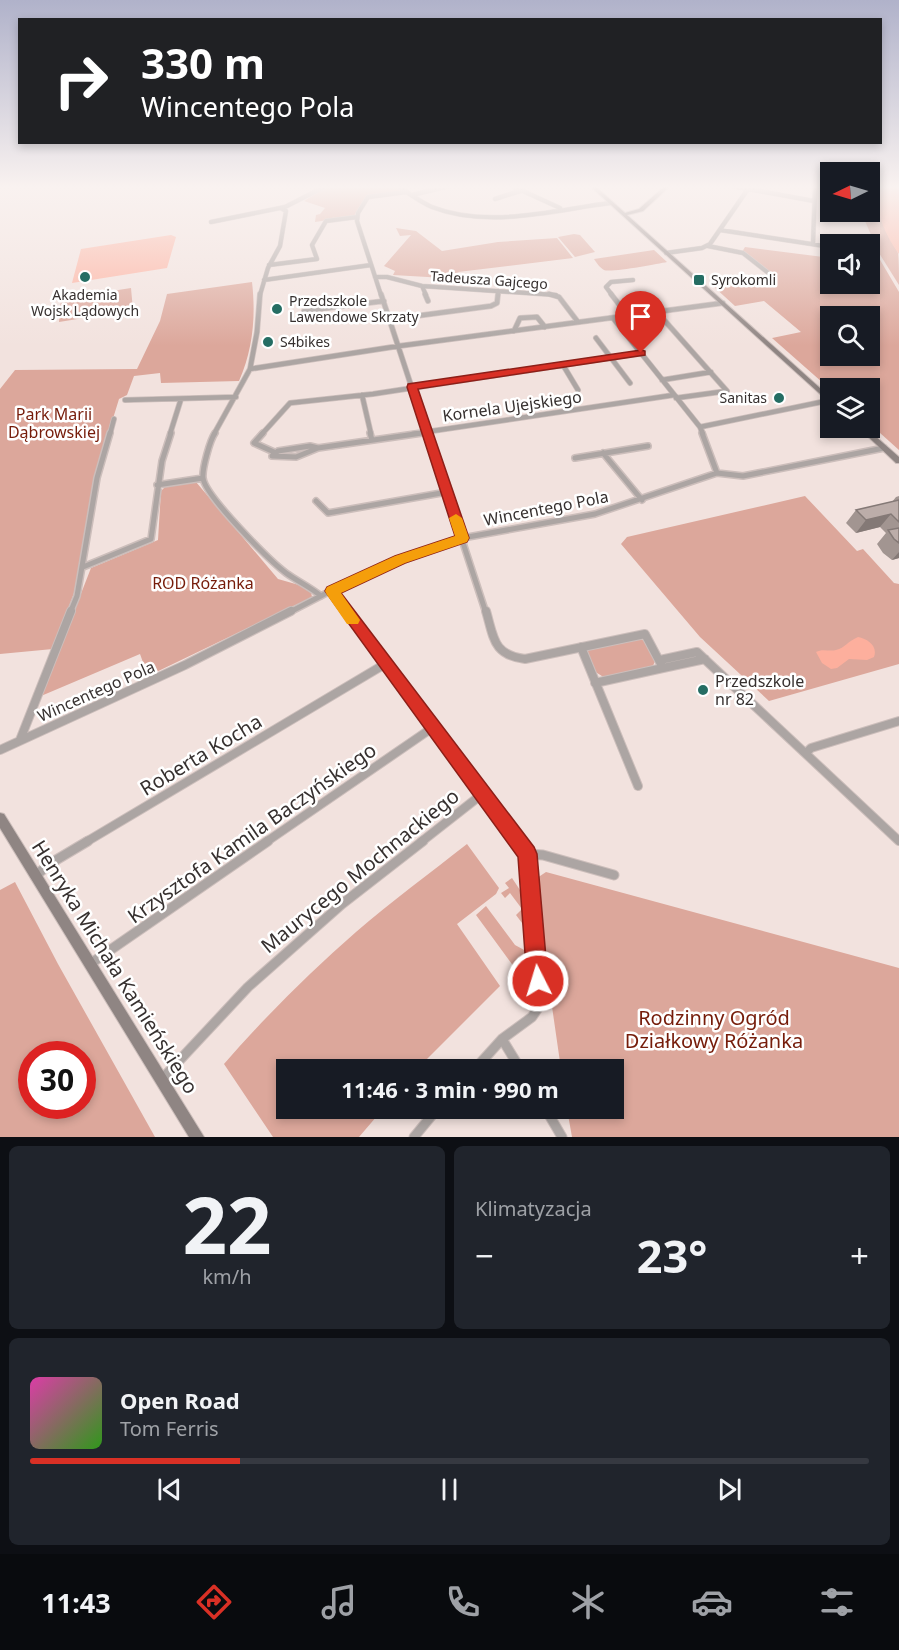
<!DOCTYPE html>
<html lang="pl">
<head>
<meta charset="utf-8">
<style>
  :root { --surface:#171b24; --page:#20242c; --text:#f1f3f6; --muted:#9ea1a6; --line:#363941; --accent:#d93025 }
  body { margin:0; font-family:"Noto Sans",sans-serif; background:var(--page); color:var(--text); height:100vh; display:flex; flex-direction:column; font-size:22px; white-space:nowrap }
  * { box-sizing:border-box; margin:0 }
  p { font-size:20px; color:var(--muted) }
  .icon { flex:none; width:33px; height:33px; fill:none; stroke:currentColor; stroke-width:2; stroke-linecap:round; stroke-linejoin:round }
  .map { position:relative; height:1137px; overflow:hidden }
  .sheet { display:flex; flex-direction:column; gap:9px; padding:9px; background:#0d0f14; flex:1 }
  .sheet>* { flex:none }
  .hud { position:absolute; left:18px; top:18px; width:864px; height:126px; border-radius:0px; box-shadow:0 3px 9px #0003; background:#202124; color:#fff; overflow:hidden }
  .needle { width:39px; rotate:265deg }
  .tools { position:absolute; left:820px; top:162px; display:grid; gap:12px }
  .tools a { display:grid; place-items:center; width:60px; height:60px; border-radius:0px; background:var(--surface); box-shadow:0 3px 9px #0003; font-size:30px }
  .speed { position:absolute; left:18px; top:1041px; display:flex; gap:12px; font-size:30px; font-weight:700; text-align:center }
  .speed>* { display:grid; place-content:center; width:78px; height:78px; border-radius:50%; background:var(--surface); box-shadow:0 3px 9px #0003; line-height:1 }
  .speed .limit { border:9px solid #d22; background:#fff; color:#111 }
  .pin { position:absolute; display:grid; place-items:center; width:51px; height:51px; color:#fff; margin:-62px -26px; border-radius:50% 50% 50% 0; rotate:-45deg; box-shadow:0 0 6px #0007 }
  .pin .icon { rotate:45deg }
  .me { position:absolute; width:66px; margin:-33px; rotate:355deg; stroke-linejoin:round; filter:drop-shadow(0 0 4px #0008) }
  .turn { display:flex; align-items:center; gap:21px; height:126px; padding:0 24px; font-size:27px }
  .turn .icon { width:78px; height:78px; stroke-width:2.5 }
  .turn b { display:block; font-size:42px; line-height:51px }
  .big { font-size:45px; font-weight:700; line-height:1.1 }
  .sheet .card { flex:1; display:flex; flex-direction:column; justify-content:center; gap:9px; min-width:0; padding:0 21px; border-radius:9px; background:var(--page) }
  .sheet .dial { align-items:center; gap:0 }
  .dial b { font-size:78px; line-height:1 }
  .song { display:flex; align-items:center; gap:18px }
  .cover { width:72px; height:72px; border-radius:9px; background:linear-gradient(135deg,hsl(320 70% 55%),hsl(110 70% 35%)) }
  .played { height:6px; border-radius:3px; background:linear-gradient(90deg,var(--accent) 25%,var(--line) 25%) }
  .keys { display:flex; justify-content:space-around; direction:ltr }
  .heat { display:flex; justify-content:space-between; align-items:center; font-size:33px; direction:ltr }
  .sheet .tiles { flex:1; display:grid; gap:9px; grid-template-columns:1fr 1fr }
  .card:last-child { grid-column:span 2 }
  .trip { position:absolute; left:276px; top:1059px; width:348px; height:60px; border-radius:0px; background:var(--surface); box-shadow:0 3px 9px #0003; font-weight:700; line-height:60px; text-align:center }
  .tabs { display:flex; height:96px; justify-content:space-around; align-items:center; background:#090b0e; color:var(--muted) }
  .tabs .icon { width:42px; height:42px }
  .tabs .on { color:var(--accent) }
  .tabs b { font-size:27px; color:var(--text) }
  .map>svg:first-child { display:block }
  .green { fill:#dca79b; fill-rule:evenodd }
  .water { fill:#fdaf9d }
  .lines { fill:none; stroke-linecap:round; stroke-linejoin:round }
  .street-far4-casing { stroke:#ccbebb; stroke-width:5 }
  .street-far3-casing { stroke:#ccbebb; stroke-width:6 }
  .street-far2-casing { stroke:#ccbebb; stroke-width:8 }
  .street-far1-casing { stroke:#ccbebb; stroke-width:10 }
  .street-casing { stroke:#ccbebb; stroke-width:11 }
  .secondary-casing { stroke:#ccbebb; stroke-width:2 }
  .street-far4 { stroke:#aca5a3; stroke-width:4 }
  .street-far3 { stroke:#aca5a3; stroke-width:4.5 }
  .street-far2 { stroke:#aca5a3; stroke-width:5 }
  .street-far1 { stroke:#aca5a3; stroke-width:8 }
  .street { stroke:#aca5a3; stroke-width:9 }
  .secondary { fill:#8f8583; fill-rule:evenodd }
  .wall { fill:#a29591 }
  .shaded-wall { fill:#847976 }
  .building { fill:#bcada9; stroke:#847976; stroke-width:1.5 }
  .route { fill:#d93025; stroke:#8d1f18; stroke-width:1.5 }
  .slow { fill:#f59e0b }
  .poi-dot { fill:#256d63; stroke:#fff; stroke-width:2 }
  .labels { text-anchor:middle; stroke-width:5; stroke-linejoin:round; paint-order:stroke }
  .far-street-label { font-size:14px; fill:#36302f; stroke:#fff }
  .far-poi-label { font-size:14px; fill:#36302f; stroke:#fff; text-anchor:start }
  .street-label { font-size:16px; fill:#36302f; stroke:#fff }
  .park-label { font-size:16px; fill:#761c0a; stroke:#fff }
  .poi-label { font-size:16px; fill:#36302f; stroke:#fff; text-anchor:start }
  .near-street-label { font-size:20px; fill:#36302f; stroke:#fff }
  .near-park-label { font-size:20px; fill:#761c0a; stroke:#fff }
</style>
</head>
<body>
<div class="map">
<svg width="899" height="1137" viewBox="0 0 899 1137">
  <rect width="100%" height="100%" fill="#f2e2de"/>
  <path class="green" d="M328,186H395L400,191L367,195L354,216L315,222L316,215L320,214L325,208L304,201Z
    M870,186H878C873,213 888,230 898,253C899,261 899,276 899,285L879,253L861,212H870Z
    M396,228L416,231L442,251L498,242L557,238L573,258L458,272L462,279L393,275L395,271L384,266L411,235L400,236Z
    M574,234L580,235L595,252L575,257L558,237Z
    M745,247L831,258V284H870V252L876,253L899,292V450L870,424V388L831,390L772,338L801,332L764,301L735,306L713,286L774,276L742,252ZM831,316H870V356H831Z
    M654,250L667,262C657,264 610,273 604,270C600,268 596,262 594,259Z
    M252,282C256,316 253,349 239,381L161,383L160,373L134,376L127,395L119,399L95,477L74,593L53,649L0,654V389L15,370L137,369L160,321L167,294Z
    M131,288L133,310L59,322L61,299Z
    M196,482L278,579L299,585L311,592L312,597L148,676L140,654L41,696L91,568L158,540L161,491L165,487Z
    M805,496L857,551L863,549L894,583L899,584V664L769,701L700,637L621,544L627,537Z
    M639,638L646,642L656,659L652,668L605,678L594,671L587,654L588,649Z
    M467,844L499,888L496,894L457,924L500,986L417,1069L286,1070V1108L383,1109L359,1137H273L224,1064C265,1017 309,973 356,932C392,901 430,873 467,844Z
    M546,872L899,968V1137H572L567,1109L614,1108V1070L561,1069L545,958L537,878Z
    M512,878L522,893L525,927L516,915L522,909L510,893L505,898L501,893L509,888L505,883Z
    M15,882L58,964L155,1137H0V890ZM32,1054H82V1106H32Z
    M486,906L515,945L526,951L527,941L528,959L517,971L476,915Z"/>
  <path class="water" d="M878,186H899V254C885,235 874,210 878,186Z
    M171,235L176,237L167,268L72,283L81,249Z
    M858,637C868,639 878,646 874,657L867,660L849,659L837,668L831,669L822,663L816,652C823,648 829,652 836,650C845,648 848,641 858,637Z"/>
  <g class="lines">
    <g class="street-far4-casing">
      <path id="street-far4" d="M397,186C409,193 420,202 432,207C488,229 554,210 610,203
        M512,186L560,208
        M732,186L814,201
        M412,195L449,186
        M495,199L520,191
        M211,222L285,207L326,186
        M720,230L831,247
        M813,244L815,186
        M708,246L743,253L771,275
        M666,253L702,248L710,244L750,186
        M269,265L317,259L312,245L326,221L357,217
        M375,277H387L422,286L556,295
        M264,280L371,265
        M422,286L426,295
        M260,295L268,268L280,246L286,211L281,208
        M381,295L357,221L358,213L368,197L406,192
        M498,295V291
        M612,295L606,287L611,282L633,280"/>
    </g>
    <g class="street-far3-casing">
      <path id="street-far3" d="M381,294L427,434
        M425,294L428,301
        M549,294L559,297L578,322
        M611,294L628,316
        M304,311L384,301
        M657,312L727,391L676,398
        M416,316L491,306L497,303L498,294
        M613,318L700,427L703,434
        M514,331L520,318L537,317L545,327
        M596,338L630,383
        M563,365L578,390
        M250,369L399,346L723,303
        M662,380L711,372
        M362,395L371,434
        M125,400L236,397
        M700,427L831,400
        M110,434L114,419
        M170,434L181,399
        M214,434L250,369L257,332L260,294
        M262,434L290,403L373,394L641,353
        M412,434L674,395"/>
    </g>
    <g class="street-far2-casing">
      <path id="street-far2" d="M215,433C210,440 202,469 203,478C205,496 270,561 286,573C297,581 310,587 321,596
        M263,433L254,443L274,452
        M370,433L372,440
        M427,433L486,613
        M702,433L717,473
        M310,446L318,448L296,457L272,456L278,451Z
        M318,448L422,433
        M603,453L642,500
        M575,458L648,446
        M157,485L203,478
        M316,501L328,513L447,492
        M83,567L151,539L162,461L171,433
        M332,591L348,613
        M70,613L77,596L97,478L110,433
        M288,613L344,584L457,539L595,514L717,473L743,476L884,448"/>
    </g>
    <g class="street-far1-casing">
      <path id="street-far1" d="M347,611L518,842
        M486,611C494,638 493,655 525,659L645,634L663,668L595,683
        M581,647L638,786
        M660,660L697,652L899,841
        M663,668L705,659
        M20,740L71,611
        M0,750L185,665L291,611
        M806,753L811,748L899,721
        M86,842L385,664
        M266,842L432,728
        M421,842L481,795"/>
    </g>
    <g class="street-casing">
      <path id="street" d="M527,854L543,855L614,875
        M35,876L51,863L88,841
        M90,964L268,841
        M502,1039L521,1070
        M474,1070L502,1039L532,1017L540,1005L527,854L517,841
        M162,1079L248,987L342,904L423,841
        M545,1108L562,1137
        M414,1137L438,1108"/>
    </g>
    <g class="secondary-casing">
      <path id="secondary" d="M590,186H595L625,213L639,209L665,186H670L643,211L627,215L831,398V403L829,402Z
        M859,428H866L899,457V463H896Z
        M0,813L4,814L204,1137H189L0,828Z"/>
    </g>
    <use href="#street-far4" class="street-far4"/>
    <use href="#street-far3" class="street-far3"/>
    <use href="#street-far2" class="street-far2"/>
    <use href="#street-far1" class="street-far1"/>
    <use href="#street" class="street"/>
    <use href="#secondary" class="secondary"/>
  </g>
  <path class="wall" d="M899,496V558L892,560L883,553L877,544L886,533L880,527L856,533L846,523L856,510L892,502L896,497Z"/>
  <path class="shaded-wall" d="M891,514L880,527L856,533L866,520Z
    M899,552V558L892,560Z"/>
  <path class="building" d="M899,500V522L891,514L866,520L856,510Z
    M899,528V543L894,539L888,530Z"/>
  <linearGradient id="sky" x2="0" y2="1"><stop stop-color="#b0b2ca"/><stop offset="0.54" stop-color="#f9f2f0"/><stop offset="1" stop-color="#f9f2f0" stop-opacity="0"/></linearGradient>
  <rect width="899" height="346" fill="url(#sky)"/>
  <path class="route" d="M641,350L645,351V355L418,389L469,538L467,542L405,563L341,593L534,847L537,854L548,981L545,989L538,992L530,989L527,981L518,857L325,591L327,587L395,556L455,536L407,387L408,384Z"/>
  <path class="slow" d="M456,514L462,518L469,538L467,542L405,563L341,593L360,620L358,624H347L327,595L325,591L327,587L395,556L455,536L449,518Z"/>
  <g class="poi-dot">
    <circle cx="85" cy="277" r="6"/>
    <rect x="693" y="274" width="12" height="12" rx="3"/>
    <circle cx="277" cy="309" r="6"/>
    <circle cx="268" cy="342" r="6"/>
    <circle cx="779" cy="398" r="6"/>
    <circle cx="703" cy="690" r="6"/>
  </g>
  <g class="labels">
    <g class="far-street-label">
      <text transform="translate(489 280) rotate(4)" y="5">Tadeusza Gajcego</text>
    </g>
    <g class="far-poi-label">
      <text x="711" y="285">Syrokomli</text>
      <text x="85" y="300" text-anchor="middle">Akademia<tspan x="85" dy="16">Wojsk Lądowych</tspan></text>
      <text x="289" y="306">Przedszkole<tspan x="289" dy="16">Lawendowe Skrzaty</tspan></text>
      <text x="280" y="347">S4bikes</text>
      <text x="767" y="403" text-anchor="end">Sanitas</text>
    </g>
    <g class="street-label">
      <text transform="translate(512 406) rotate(-8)" y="6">Kornela Ujejskiego</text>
      <text transform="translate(546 508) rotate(-11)" y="6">Wincentego Pola</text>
      <text transform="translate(96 691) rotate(-24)" y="6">Wincentego Pola</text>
    </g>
    <g class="park-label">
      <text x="54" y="420">Park Marii<tspan x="54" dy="18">Dąbrowskiej</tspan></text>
      <text x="203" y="589">ROD Różanka</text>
    </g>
    <g class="poi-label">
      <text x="715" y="687">Przedszkole<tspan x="715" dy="18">nr 82</tspan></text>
    </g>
    <g class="near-street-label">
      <text transform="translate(201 755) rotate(-31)" y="7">Roberta Kocha</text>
      <text transform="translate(252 833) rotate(-35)" y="7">Krzysztofa Kamila Baczyńskiego</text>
      <text transform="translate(360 871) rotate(-39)" y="7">Maurycego Mochnackiego</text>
      <text transform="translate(115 967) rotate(58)" y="7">Henryka Michała Kamieńskiego</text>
    </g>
    <g class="near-park-label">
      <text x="714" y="1025">Rodzinny Ogród<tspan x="714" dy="23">Działkowy Różanka</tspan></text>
    </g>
  </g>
</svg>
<div class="tools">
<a><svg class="needle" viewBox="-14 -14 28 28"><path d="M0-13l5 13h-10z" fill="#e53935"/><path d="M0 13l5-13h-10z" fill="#9ea1a6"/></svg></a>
<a><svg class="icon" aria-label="sound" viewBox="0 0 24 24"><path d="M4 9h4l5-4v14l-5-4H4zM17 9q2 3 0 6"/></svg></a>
<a><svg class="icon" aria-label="search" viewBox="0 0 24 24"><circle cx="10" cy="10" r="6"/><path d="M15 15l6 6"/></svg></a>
<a><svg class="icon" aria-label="layers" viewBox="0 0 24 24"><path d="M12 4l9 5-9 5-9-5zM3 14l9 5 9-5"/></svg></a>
</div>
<div class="speed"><div class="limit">30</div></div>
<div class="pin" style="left:641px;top:353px;background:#d93025"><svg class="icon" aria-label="arrive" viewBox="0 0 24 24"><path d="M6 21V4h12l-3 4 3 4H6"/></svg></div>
<svg class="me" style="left:538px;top:981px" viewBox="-20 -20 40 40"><circle r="17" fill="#d93025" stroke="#fff" stroke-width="3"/><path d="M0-11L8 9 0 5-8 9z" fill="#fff"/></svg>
<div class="trip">11:46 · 3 min · 990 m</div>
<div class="hud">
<div class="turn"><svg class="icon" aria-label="right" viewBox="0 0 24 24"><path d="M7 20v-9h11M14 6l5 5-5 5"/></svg><div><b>330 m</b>Wincentego Pola</div></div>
</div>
</div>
<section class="sheet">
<div class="tiles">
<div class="card dial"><b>22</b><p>km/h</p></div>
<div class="card"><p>Klimatyzacja</p>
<div class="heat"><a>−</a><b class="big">23°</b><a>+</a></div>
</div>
<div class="card">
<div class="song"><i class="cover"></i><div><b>Open Road</b><p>Tom Ferris</p></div></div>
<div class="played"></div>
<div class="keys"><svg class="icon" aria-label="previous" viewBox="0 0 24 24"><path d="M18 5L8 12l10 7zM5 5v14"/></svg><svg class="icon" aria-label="pause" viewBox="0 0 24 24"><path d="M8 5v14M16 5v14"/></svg><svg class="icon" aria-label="next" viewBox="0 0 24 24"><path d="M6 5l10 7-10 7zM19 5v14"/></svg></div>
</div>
</div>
</section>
<nav class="tabs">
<b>11:43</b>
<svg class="icon on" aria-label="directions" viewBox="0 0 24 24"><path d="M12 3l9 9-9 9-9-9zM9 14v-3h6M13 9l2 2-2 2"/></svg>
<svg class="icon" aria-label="music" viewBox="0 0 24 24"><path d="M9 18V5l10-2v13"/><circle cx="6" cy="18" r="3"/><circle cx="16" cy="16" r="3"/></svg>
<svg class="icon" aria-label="phone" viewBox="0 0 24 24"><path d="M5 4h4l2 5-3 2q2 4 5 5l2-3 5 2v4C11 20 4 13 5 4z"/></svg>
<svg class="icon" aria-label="climate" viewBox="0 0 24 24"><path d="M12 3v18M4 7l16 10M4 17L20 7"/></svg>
<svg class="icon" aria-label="car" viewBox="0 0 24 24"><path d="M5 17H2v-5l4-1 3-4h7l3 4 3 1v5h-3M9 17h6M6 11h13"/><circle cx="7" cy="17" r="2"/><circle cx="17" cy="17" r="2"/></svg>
<svg class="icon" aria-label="filters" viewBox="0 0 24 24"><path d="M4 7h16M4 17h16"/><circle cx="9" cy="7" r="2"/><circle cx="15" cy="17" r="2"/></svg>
</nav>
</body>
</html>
